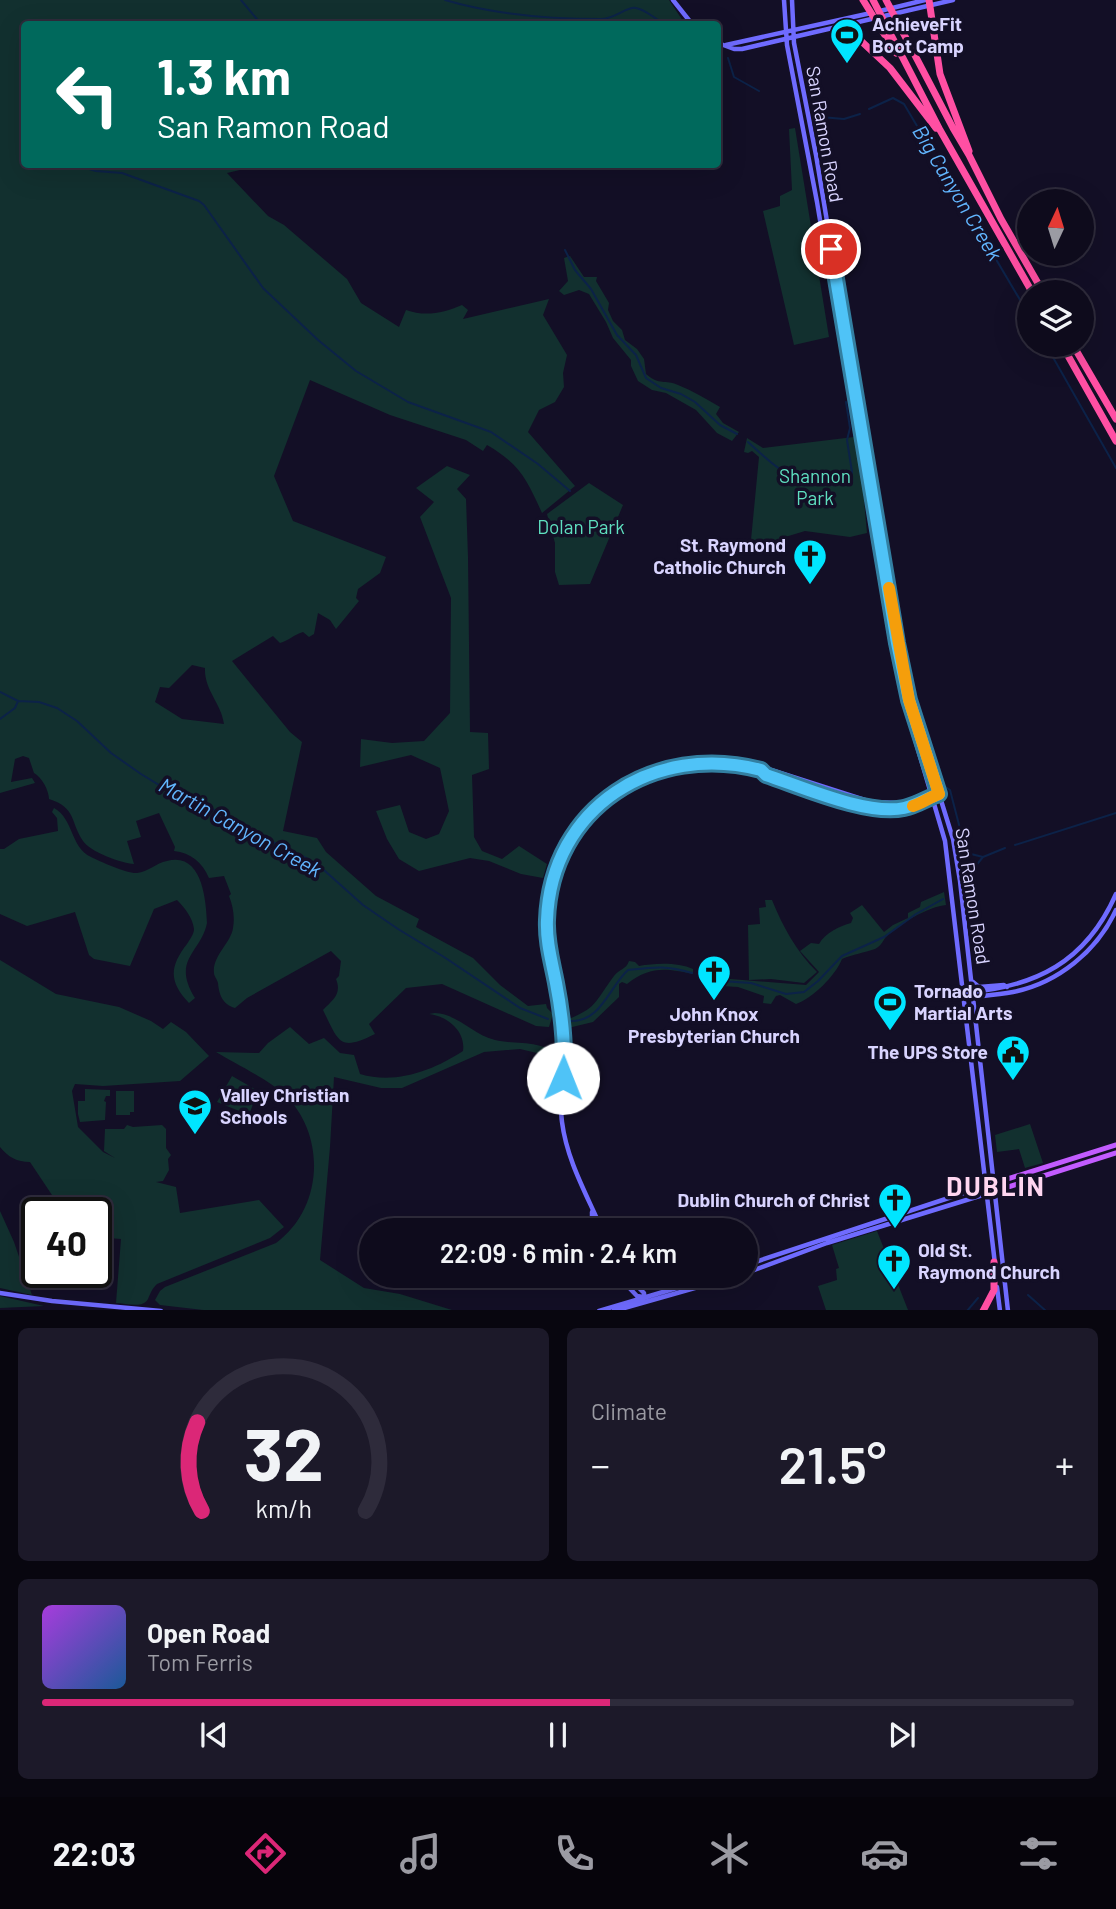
<!DOCTYPE html>
<html lang="en">
<head>
<meta charset="utf-8">
<style>
  :root { --surface:#0e0b1c; --page:#1c1929; --text:#f1f3f6; --muted:#9b9ba3; --line:#2e2b3b; --accent:#db2777 }
  body { margin:0; font-family:Barlow,sans-serif; background:var(--page); color:var(--text); height:100vh; display:flex; flex-direction:column; font-size:26px; white-space:nowrap }
  * { box-sizing:border-box; margin:0 }
  p { font-size:23px; color:var(--muted) }
  .icon { flex:none; width:38px; height:38px; fill:none; stroke:currentColor; stroke-width:2; stroke-linecap:round; stroke-linejoin:round }
  .map { position:relative; height:1310px; overflow:hidden }
  .sheet { display:flex; flex-direction:column; gap:18px; padding:18px; background:#08060f; flex:1 }
  .sheet>* { flex:none }
  .guide { position:absolute; left:21px; top:21px; width:700px; height:147px; border-radius:7px; box-shadow:0 7px 28px #0002,0 0 0 2px var(--line); background:#00695c; color:#fff; overflow:hidden }
  .needle { width:46px; rotate:4deg }
  .fabs { position:absolute; left:1017px; top:189px; display:grid; gap:14px }
  .fabs a { display:grid; place-items:center; width:77px; height:77px; border-radius:50%; background:var(--surface); box-shadow:0 7px 28px #0002,0 0 0 2px var(--line); font-size:35px }
  .speed { position:absolute; left:21px; top:1197px; display:flex; gap:14px; font-size:35px; font-weight:700; text-align:center }
  .speed>* { display:grid; place-content:center; width:91px; height:91px; border-radius:50%; background:var(--surface); box-shadow:0 7px 28px #0002,0 0 0 2px var(--line); line-height:1 }
  .speed .limit { border:4px solid #111; border-radius:10px; background:#fff; color:#111 }
  .pin { position:absolute; display:grid; place-items:center; width:60px; height:60px; color:#fff; margin:-30px; border:4px solid #fff; border-radius:50%; box-shadow:0 2px 7px #0007 }
  .me { position:absolute; width:77px; margin:-38px; rotate:1deg; stroke-linejoin:round; filter:drop-shadow(0 0 5px #0008) }
  .turn { display:flex; align-items:center; gap:24px; height:147px; padding:0 21px; font-size:32px }
  .turn .icon { width:91px; height:91px; stroke-width:2.5 }
  .turn b { display:block; font-size:49px; line-height:60px }
  .big { font-size:52px; font-weight:600; line-height:1.1 }
  .sheet .widget { flex:1; display:flex; flex-direction:column; justify-content:center; gap:10px; min-width:0; padding:0 24px; border-radius:10px; background:var(--page) }
  .sheet .dial { align-items:center; gap:0 }
  .dial svg { height:182px; overflow:visible; fill:none; stroke:var(--line); stroke-width:7; stroke-linecap:round; text-anchor:middle }
  .dial text { fill:var(--text); stroke:none }
  .song { display:flex; align-items:center; gap:21px }
  .cover { width:84px; height:84px; border-radius:10px; background:linear-gradient(135deg,hsl(280 70% 55%),hsl(210 70% 35%)) }
  .played { height:7px; border-radius:4px; background:linear-gradient(90deg,var(--accent) 55%,var(--line) 55%) }
  .keys { display:flex; justify-content:space-around; direction:ltr }
  .heat { display:flex; justify-content:space-between; align-items:center; font-size:38px; direction:ltr }
  .sheet .tiles { flex:1; display:grid; gap:18px; grid-template-columns:1fr 1fr }
  .widget:last-child { grid-column:span 2 }
  .trip { position:absolute; left:359px; top:1218px; width:399px; height:70px; border-radius:35px; background:var(--surface); box-shadow:0 7px 28px #0002,0 0 0 2px var(--line); font-weight:600; line-height:70px; text-align:center }
  .menu { display:flex; height:112px; justify-content:space-around; align-items:center; background:#06040b; color:var(--muted) }
  .menu .icon { width:49px; height:49px }
  .menu .selected { color:var(--accent) }
  .menu b { font-size:32px; color:var(--text) }
  .map>svg:first-child { display:block }
  .green { fill:#12302f; fill-rule:evenodd }
  .lines { fill:none; stroke-linecap:round; stroke-linejoin:round }
  .stream { stroke:#0c2248; stroke-width:2 }
  .secondary { stroke:#6f6bff; stroke-width:4.5 }
  .primary { stroke:#c25bff; stroke-width:5 }
  .highway { stroke:#ff4fa3; stroke-width:7 }
  .route-casing { stroke:#337fa1; stroke-width:18 }
  .route { stroke:#4fc3f7; stroke-width:12 }
  .slow { stroke:#f59e0b; stroke-width:12 }
  .labels { text-anchor:middle; stroke-width:7; stroke-linejoin:round; paint-order:stroke }
  .poi-label { font-size:19px; font-weight:bold; fill:#d9d4ff; stroke:#130f26; text-anchor:start }
  .street-label { font-size:19px; fill:#d9d4ff; stroke:#130f26 }
  .park-label { font-size:19px; fill:#5fe0c0; stroke:#130f26 }
  .water-label { font-size:21px; font-style:italic; fill:#62b6ff; stroke:#130f26 }
  .district-label { font-size:26px; font-weight:bold; letter-spacing:2px; fill:#ffd6f0; stroke:#130f26 }
</style>
</head>
<body>
<div class="map">
<svg width="1116" height="1311" viewBox="0 0 1116 1311">
  <rect width="100%" height="100%" fill="#130f26"/>
  <path class="green" d="M0,0H669L685,24H24V164L261,165L227,173L268,216L284,225L347,279L361,303L399,327L406,310C425,317 444,313 462,305L468,310L463,319L549,299L543,315L567,355L563,373L564,387L555,402L539,410L528,432L575,486L542,513C527,480 520,464 487,445L483,451L466,440L390,415L310,380L274,476L293,521L386,557L380,573L358,589L356,598L359,601L336,629L330,620L318,613L314,634L309,637L303,632C293,635 288,641 280,643L273,636L232,661L290,732L302,742L283,831L317,838L326,852L376,896L419,919L416,927L473,958L500,985L528,1006L546,1004L547,1008L553,1014L549,1027L536,1026L442,984L406,988L369,1024L375,1034C339,1052 339,1042 323,1010C333,1000 342,994 336,979L339,976L341,961L331,951L247,998L235,1008C222,1004 219,994 218,983C217,979 214,976 214,973C212,956 231,943 233,928C235,917 233,906 229,896L231,894L224,876L209,878C202,862 191,853 174,851L175,847L159,813L136,821L141,837L127,841L134,864C121,863 90,852 83,841C70,822 77,808 49,799C49,791 42,777 34,773L29,758L23,756L15,759L11,782L32,778L35,783L0,793ZM192,665L205,668C204,690 221,703 224,724L182,719L155,702L160,687L169,688Z
    M795,128L829,337L794,345L763,211L780,206V196L792,190L789,129Z
    M570,256L584,277H597L596,281L609,303L608,310L613,321L622,330L625,340L637,349L644,359L646,374C660,386 665,379 678,385C693,391 706,399 720,407L716,414L723,423L739,432L732,441L717,433L696,410L666,393L652,390L638,381L631,366V360L613,338L606,322L589,294L579,290L564,295L559,291L568,281L564,258Z
    M854,437L863,489L867,533L850,537L805,531L772,541L751,540L759,457L752,451L748,453L744,452L747,438L763,448Z
    M447,466L470,475L457,489L466,499L468,557L470,732L488,733L489,769L472,775L474,837L482,851L502,859L519,846L547,864L543,878L521,874L489,861L470,858L419,871L399,859L387,839L376,811L400,805L409,832L426,839L439,834L449,811L440,768L411,755L360,767L361,739L392,743L424,741L450,713L451,598L420,517L434,502L416,488Z
    M589,483L623,505L590,584L559,585L555,572V543L547,514Z
    M54,808C74,819 70,847 91,857C101,862 128,874 137,873C148,872 156,863 167,861C202,852 206,899 207,923C201,953 171,959 195,998L189,1003C169,982 169,967 187,944C190,939 194,934 194,929C193,918 184,907 177,900L154,909L130,966L94,959L89,955L75,912L27,926L0,914V849H4L19,839L58,831L57,818L52,812Z
    M944,892L946,905C930,906 896,925 886,937C882,942 881,946 875,949C864,953 853,954 842,959C836,975 812,999 796,1004L780,995L776,996L771,1004L763,1003L764,996L738,987L705,985L706,977L806,985L819,972L800,951L811,943L819,944C825,933 840,926 851,923L853,918L850,913L862,905L884,932L893,925L908,918V913L920,907L921,902Z
    M765,900H772C783,927 796,951 817,972L804,983L771,979L749,980L748,925L760,924L759,908L766,907Z
    M0,960L56,994L119,1007L151,1021L163,1029L171,1022L186,1032L209,1056L180,1081L103,1086L75,1084L72,1091L78,1127L103,1152L115,1158L104,1151L105,1129H124L127,1125L133,1127L162,1125L166,1129V1148L171,1155L168,1159L169,1170L163,1181L156,1182L176,1187L180,1213L259,1200L284,1227L270,1238L157,1284C152,1289 151,1292 148,1299C143,1309 126,1303 116,1303L121,1239L96,1237V1213H64L30,1162C17,1162 8,1157 0,1147Z
    M629,961L635,962L639,966C655,963 678,962 693,969V974C665,968 650,966 627,984L622,982L619,984V997L593,1022L568,1028L566,1020C598,1008 595,1001 614,976C619,969 626,970 629,961Z
    M435,1013C458,1014 473,1035 495,1040C513,1045 547,1039 558,1058L520,1049L484,1052L402,1088H381L334,1077L330,1147L320,1260L364,1288L400,1294L452,1310L212,1311L160,1305L155,1300L160,1291L165,1287L276,1243C323,1209 327,1136 285,1095C269,1080 236,1064 216,1052L259,1053L268,1043L290,1027L309,1044L324,1038L340,1053L354,1055L360,1074C396,1085 434,1070 463,1051C466,1031 447,1016 429,1014Z
    M232,1076L258,1091L249,1115L217,1102Z
    M85,1089L110,1090V1096H106L104,1101L106,1102L105,1120L80,1122L78,1114V1101H85Z
    M116,1091H134V1112H130V1115H116Z
    M1030,1124L1043,1163L1025,1168L1019,1149L997,1152L995,1135Z
    M0,1211L14,1242L32,1295L0,1288Z
    M877,1231L908,1310H826L818,1286L837,1280L836,1269L839,1268L832,1245Z
    M0,1296L44,1306L0,1308Z"/>
  <g class="lines">
    <path class="stream" d="M241,0L261,24
      M445,0C496,15 548,19 601,19C615,19 627,6 636,8C647,10 655,20 665,23C668,24 672,23 675,24
      M728,58L734,77L759,91
      M869,109L893,98L904,104L1029,315
      M821,117L844,119L860,114
      M79,166L96,171L122,173L199,201L204,205L263,288L318,340L356,371L408,402L491,432L538,464L570,491
      M565,250L575,270L591,289L617,335L636,355L646,378L661,388L681,394L695,402L720,425L737,434
      M1046,345L1116,468
      M846,402L850,428L847,440L852,472L850,480
      M748,442C784,475 794,484 844,484
      M0,692L18,701L39,702L57,708L77,721L111,753L141,774L172,793L205,804L237,825L308,859L325,871L363,905L398,929L444,957L520,1008L548,1019
      M0,719L15,708L18,701
      M944,786L950,790L964,844L971,854L983,857
      M1015,845L1116,813
      M968,875L983,857L1005,848
      M706,980L751,983L786,994L804,992L818,981L842,956L884,937L916,914L943,899
      M569,1021C601,1023 609,987 628,970C654,967 665,965 692,973
      M1028,1295L1046,1311
      M967,1311L978,1298"/>
    <path class="secondary" d="M673,0L692,24
      M784,0L787,45L817,202L891,644L904,702L945,841L995,1264
      M792,0L794,43L816,155L897,643L910,700L953,839L960,881L1008,1311
      M880,11L925,0
      M718,43L734,49H742L953,0
      M726,45L871,13
      M762,771L766,775C800,786 904,831 932,797
      M973,982L979,987L1004,985L1007,987
      M964,993C1036,987 1086,962 1116,894
      M964,998C980,996 997,995 1013,992C1058,983 1097,951 1116,910
      M592,1212V1221L595,1230
      M602,1230C587,1195 567,1161 562,1122C558,1094 566,1066 563,1037C557,987 537,924 554,875C559,860 567,847 575,833C589,811 609,791 634,781C663,768 694,760 726,763C740,764 754,771 768,769L871,802L898,803L939,794
      M746,1265L985,1186
      M746,1273L827,1243L986,1194
      M618,1276L637,1296L643,1297
      M627,1276L644,1293V1298
      M997,1287L1000,1311
      M0,1293L52,1301L161,1311
      M599,1311L717,1276
      M614,1311L737,1276"/>
    <path class="primary" d="M985,1186L1116,1145
      M986,1194L1116,1153"/>
    <path class="highway" d="M863,0L896,53
      M873,0L940,130L1032,292
      M886,0L953,128L969,155L1001,219L1043,292
      M929,0L940,74L969,151
      M844,25L890,68L936,128
      M1062,345L1116,441
      M1073,345L1116,419
      M983,1311L994,1290V1262"/>
  </g>
  <g class="lines">
    <g class="route-casing">
      <path id="route" d="M563,1078C566,1047 562,1014 556,983C552,962 546,942 547,920C551,807 655,742 761,770L766,775C802,787 868,816 904,808C918,805 927,798 939,794L909,700L897,643L831,249"/>
    </g>
    <use href="#route" class="route"/>
    <path class="slow" d="M889,588L909,700L939,794C930,797 923,803 913,806"/>
  </g>
  <defs>
    <g id="stadium-pin" transform="scale(1.75)"><path d="M0 17L-7.5 6A9.5 9.5 0 1 1 7.5 6Z" fill="#00e5ff" stroke="#130f26"/><path d="M0-5a6.5 5 0 1 0 0 10a6.5 5 0 1 0 0-10ZM-3.5-1.8h7v3.6h-7Z" fill="#111"/></g>
    <g id="church-pin" transform="scale(1.75)"><path d="M0 17L-7.5 6A9.5 9.5 0 1 1 7.5 6Z" fill="#00e5ff" stroke="#130f26"/><path d="M-1.2-6h2.4v3.5h3.3v2.4h-3.3V6h-2.4V-.1h-3.3v-2.4h3.3Z" fill="#111"/></g>
    <g id="civic-pin" transform="scale(1.75)"><path d="M0 17L-7.5 6A9.5 9.5 0 1 1 7.5 6Z" fill="#00e5ff" stroke="#130f26"/><path d="M-.6-6.5H3V-4.5H.6V-3L4-1V1h2V6H-6V1h2V-1L-.6-3ZM-1.2 2.5V6h2.4V2.5Z" fill="#111"/></g>
    <g id="school-pin" transform="scale(1.75)"><path d="M0 17L-7.5 6A9.5 9.5 0 1 1 7.5 6Z" fill="#00e5ff" stroke="#130f26"/><path d="M0-5L7-2L0 1L-7-2ZM-4 1L0 2.5L4 1V4Q0 6-4 4Z" fill="#111"/></g>
  </defs>
  <g fill-rule="evenodd">
    <use href="#stadium-pin" x="847" y="35"/>
    <use href="#church-pin" x="810" y="556"/>
    <use href="#church-pin" x="714" y="972"/>
    <use href="#stadium-pin" x="890" y="1002"/>
    <use href="#civic-pin" x="1013" y="1052"/>
    <use href="#school-pin" x="195" y="1106"/>
    <use href="#church-pin" x="895" y="1200"/>
    <use href="#church-pin" x="894" y="1261"/>
  </g>
  <g class="labels">
    <g class="poi-label">
      <text x="872" y="31">AchieveFit<tspan x="872" dy="22">Boot Camp</tspan></text>
      <text x="786" y="552" text-anchor="end">St. Raymond<tspan x="786" dy="22">Catholic Church</tspan></text>
      <text x="914" y="998">Tornado<tspan x="914" dy="22">Martial Arts</tspan></text>
      <text x="714" y="1021" text-anchor="middle">John Knox<tspan x="714" dy="22">Presbyterian Church</tspan></text>
      <text x="988" y="1059" text-anchor="end">The UPS Store</text>
      <text x="220" y="1102">Valley Christian<tspan x="220" dy="22">Schools</tspan></text>
      <text x="870" y="1207" text-anchor="end">Dublin Church of Christ</text>
      <text x="918" y="1257">Old St.<tspan x="918" dy="22">Raymond Church</tspan></text>
    </g>
    <g class="street-label">
      <text transform="translate(825 134) rotate(80)" y="7">San Ramon Road</text>
      <text transform="translate(973 896) rotate(81)" y="7">San Ramon Road</text>
    </g>
    <g class="park-label">
      <text x="815" y="483">Shannon<tspan x="815" dy="22">Park</tspan></text>
      <text x="581" y="534">Dolan Park</text>
    </g>
    <g class="water-label">
      <text transform="translate(957 193) rotate(59)" y="7">Big Canyon Creek</text>
      <text transform="translate(240 828) rotate(29)" y="7">Martin Canyon Creek</text>
    </g>
    <g class="district-label">
      <text x="996" y="1196">DUBLIN</text>
    </g>
  </g>
</svg>
<div class="fabs">
<a><svg class="needle" viewBox="-14 -14 28 28"><path d="M0-13l5 13h-10z" fill="#e53935"/><path d="M0 13l5-13h-10z" fill="#9b9ba3"/></svg></a>
<a><svg class="icon" aria-label="layers" viewBox="0 0 24 24"><path d="M12 4l9 5-9 5-9-5zM3 14l9 5 9-5"/></svg></a>
</div>
<div class="speed"><div class="limit">40</div></div>
<div class="pin" style="left:831px;top:249px;background:#d93025"><svg class="icon" aria-label="arrive" viewBox="0 0 24 24"><path d="M6 21V4h12l-3 4 3 4H6"/></svg></div>
<svg class="me" style="left:563px;top:1078px" viewBox="-20 -20 40 40"><circle r="19" fill="#fff"/><path d="M0-13L10 11 0 6-10 11z" fill="#4fc3f7"/></svg>
<div class="trip">22:09 · 6 min · 2.4 km</div>
<div class="guide">
<div class="turn"><svg class="icon" aria-label="left" viewBox="0 0 24 24"><path d="M17 20v-9H6M10 6l-5 5 5 5"/></svg><div><b>1.3 km</b>San Ramon Road</div></div>
</div>
</div>
<section class="sheet">
<div class="tiles">
<div class="widget dial"><svg viewBox="0 0 100 80">
<path d="M14 69A42 42 0 1 1 86 69"/>
<path d="M14 69A42 42 0 0 1 12 30" stroke="#db2777"/>
<text x="50" y="56" font-size="32" font-weight="700">32</text>
<text x="50" y="72" font-size="11">km/h</text>
</svg></div>
<div class="widget"><p>Climate</p>
<div class="heat"><a>−</a><b class="big">21.5°</b><a>+</a></div>
</div>
<div class="widget">
<div class="song"><i class="cover"></i><div><b>Open Road</b><p>Tom Ferris</p></div></div>
<div class="played"></div>
<div class="keys"><svg class="icon" aria-label="previous" viewBox="0 0 24 24"><path d="M18 5L8 12l10 7zM5 5v14"/></svg><svg class="icon" aria-label="pause" viewBox="0 0 24 24"><path d="M8 5v14M16 5v14"/></svg><svg class="icon" aria-label="next" viewBox="0 0 24 24"><path d="M6 5l10 7-10 7zM19 5v14"/></svg></div>
</div>
</div>
</section>
<nav class="menu">
<b>22:03</b>
<svg class="icon selected" aria-label="directions" viewBox="0 0 24 24"><path d="M12 3l9 9-9 9-9-9zM9 14v-3h6M13 9l2 2-2 2"/></svg>
<svg class="icon" aria-label="music" viewBox="0 0 24 24"><path d="M9 18V5l10-2v13"/><circle cx="6" cy="18" r="3"/><circle cx="16" cy="16" r="3"/></svg>
<svg class="icon" aria-label="phone" viewBox="0 0 24 24"><path d="M5 4h4l2 5-3 2q2 4 5 5l2-3 5 2v4C11 20 4 13 5 4z"/></svg>
<svg class="icon" aria-label="climate" viewBox="0 0 24 24"><path d="M12 3v18M4 7l16 10M4 17L20 7"/></svg>
<svg class="icon" aria-label="car" viewBox="0 0 24 24"><path d="M5 17H2v-5l4-1 3-4h7l3 4 3 1v5h-3M9 17h6M6 11h13"/><circle cx="7" cy="17" r="2"/><circle cx="17" cy="17" r="2"/></svg>
<svg class="icon" aria-label="filters" viewBox="0 0 24 24"><path d="M4 7h16M4 17h16"/><circle cx="9" cy="7" r="2"/><circle cx="15" cy="17" r="2"/></svg>
</nav>
</body>
</html>
